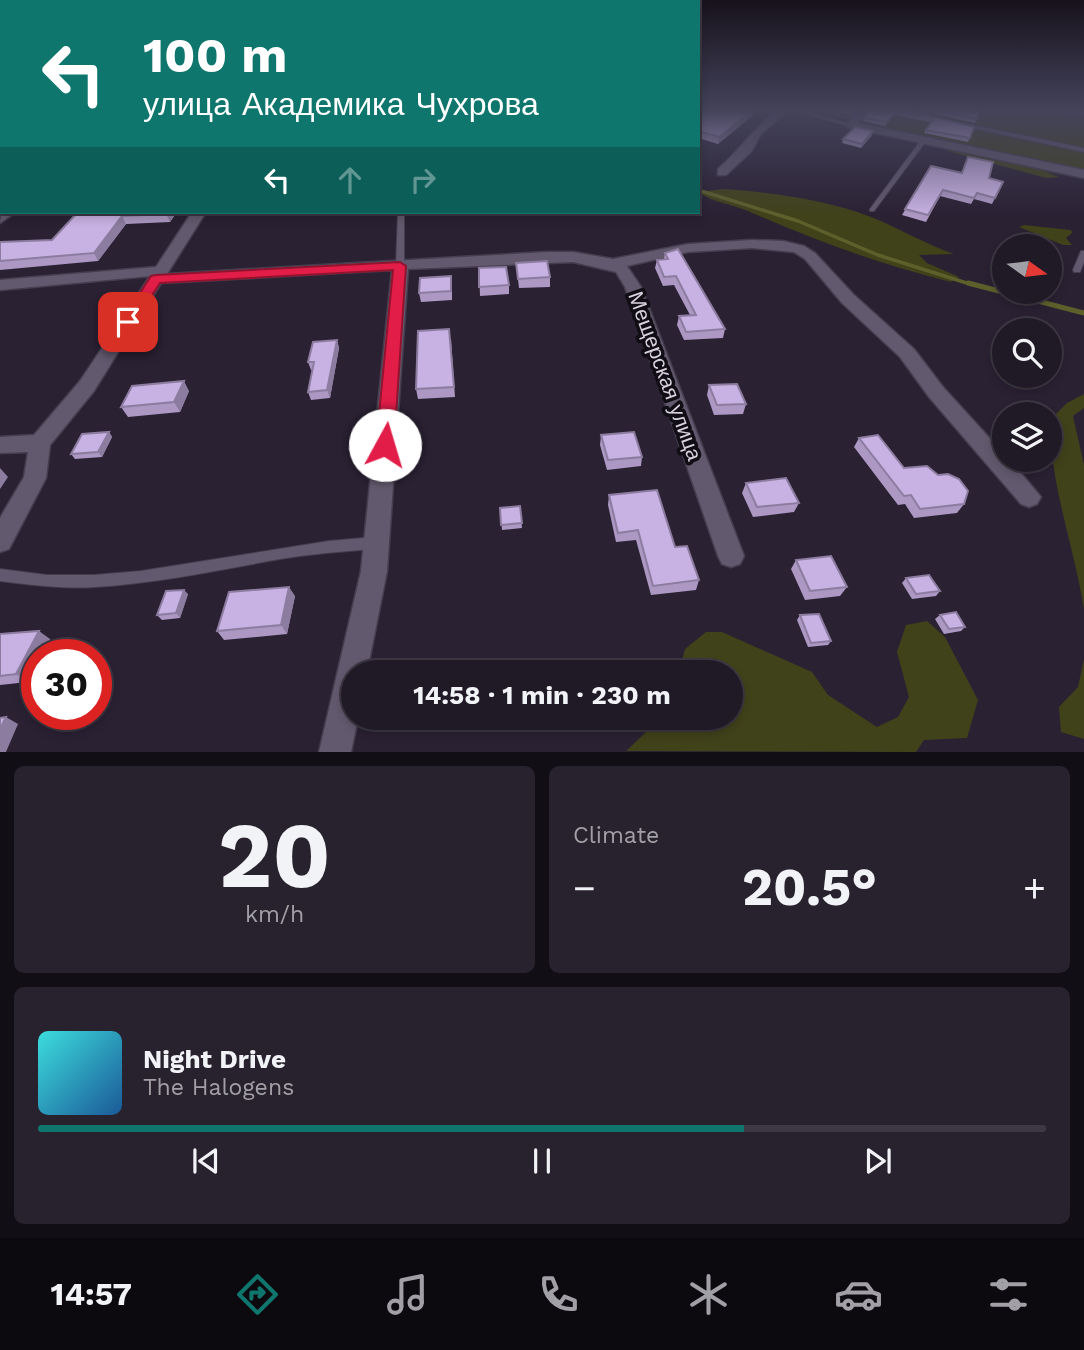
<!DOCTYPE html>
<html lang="en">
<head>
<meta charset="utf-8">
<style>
  :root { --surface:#201926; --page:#28222e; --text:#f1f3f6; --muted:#a2a0a7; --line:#3d3843; --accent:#0f766e }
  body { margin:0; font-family:"Work Sans",sans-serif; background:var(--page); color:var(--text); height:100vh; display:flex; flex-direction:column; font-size:26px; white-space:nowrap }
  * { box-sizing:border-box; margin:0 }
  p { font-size:23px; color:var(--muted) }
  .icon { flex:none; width:38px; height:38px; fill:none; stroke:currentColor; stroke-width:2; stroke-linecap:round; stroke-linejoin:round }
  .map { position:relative; height:752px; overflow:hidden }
  .sheet { display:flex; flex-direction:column; gap:14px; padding:14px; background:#120e15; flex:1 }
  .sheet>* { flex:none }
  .hud { position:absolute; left:0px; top:0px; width:700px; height:214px; box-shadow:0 4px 10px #0003,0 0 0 2px var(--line); background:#0f766e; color:#fff; overflow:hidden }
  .needle { width:46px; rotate:104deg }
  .buttons { position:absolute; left:992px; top:234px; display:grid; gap:14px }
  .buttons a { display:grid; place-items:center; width:70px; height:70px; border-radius:50%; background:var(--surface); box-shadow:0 4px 10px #0003,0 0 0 2px var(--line); font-size:35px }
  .speed { position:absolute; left:21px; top:639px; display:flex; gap:14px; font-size:35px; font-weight:700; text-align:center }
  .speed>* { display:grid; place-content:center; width:91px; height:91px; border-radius:50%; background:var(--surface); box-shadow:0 4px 10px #0003,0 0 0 2px var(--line); line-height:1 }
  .speed .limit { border:10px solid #d22; background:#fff; color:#111 }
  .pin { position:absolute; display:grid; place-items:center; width:60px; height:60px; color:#fff; margin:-30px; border-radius:14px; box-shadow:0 4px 10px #0006 }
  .me { position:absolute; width:77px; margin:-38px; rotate:6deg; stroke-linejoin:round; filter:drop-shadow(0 0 5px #0008) }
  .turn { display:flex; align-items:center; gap:24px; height:147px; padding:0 28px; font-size:32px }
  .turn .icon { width:91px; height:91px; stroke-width:2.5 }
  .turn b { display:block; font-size:49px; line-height:60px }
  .lanes { display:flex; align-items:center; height:66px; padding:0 28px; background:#0003; justify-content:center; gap:35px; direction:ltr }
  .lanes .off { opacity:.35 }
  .big { font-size:52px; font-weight:700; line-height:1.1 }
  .sheet .widget { flex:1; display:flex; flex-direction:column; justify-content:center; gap:10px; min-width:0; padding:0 24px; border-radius:10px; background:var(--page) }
  .sheet .dial { align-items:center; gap:0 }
  .dial b { font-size:91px; line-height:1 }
  .song { display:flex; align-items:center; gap:21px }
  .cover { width:84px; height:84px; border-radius:10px; background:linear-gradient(135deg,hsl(180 70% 55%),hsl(210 70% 35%)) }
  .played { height:7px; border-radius:4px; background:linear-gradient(90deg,var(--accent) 70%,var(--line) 70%) }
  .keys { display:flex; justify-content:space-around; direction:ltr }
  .heat { display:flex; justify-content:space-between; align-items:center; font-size:38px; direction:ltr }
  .sheet .tiles { flex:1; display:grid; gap:14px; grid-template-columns:1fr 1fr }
  .widget:last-child { grid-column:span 2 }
  .trip { position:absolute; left:341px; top:660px; width:402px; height:70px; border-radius:35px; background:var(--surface); box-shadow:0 4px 10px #0003,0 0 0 2px var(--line); font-weight:700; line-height:70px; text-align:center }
  .menu { display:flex; height:112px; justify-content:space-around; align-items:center; background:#0d0a0f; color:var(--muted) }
  .menu .icon { width:49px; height:49px }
  .menu .on { color:var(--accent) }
  .menu b { font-size:32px; color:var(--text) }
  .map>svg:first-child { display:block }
  .green { fill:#40421a }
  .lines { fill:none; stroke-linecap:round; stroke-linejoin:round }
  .stream-far1 { stroke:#5e602c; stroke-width:3.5 }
  .stream { stroke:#5e602c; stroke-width:5 }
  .service-casing { stroke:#453e4e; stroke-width:2 }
  .minor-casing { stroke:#453e4e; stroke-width:3 }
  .service { fill:#62596e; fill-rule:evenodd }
  .minor { fill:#62596e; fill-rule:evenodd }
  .wall { fill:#ac98c3 }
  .shaded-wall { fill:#8c7c9f }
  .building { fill:#c8b1e3; stroke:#8c7c9f; stroke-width:2 }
  .route { fill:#e11d48; stroke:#92132f; stroke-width:2 }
  .labels { text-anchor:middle; stroke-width:7; stroke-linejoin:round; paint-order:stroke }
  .street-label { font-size:21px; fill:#d8d2de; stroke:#100d15 }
</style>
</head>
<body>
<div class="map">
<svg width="1084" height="752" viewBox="0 0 1084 752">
  <rect width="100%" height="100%" fill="#2a2133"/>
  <path class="green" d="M807,110H1084V173Z
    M953,150L1037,168L1059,177L1046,178L947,151Z
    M723,189C769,192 828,200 871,217C899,228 925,244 954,254L919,255L927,263L959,277L951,282C881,265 814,240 748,211C732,204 714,203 698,192Z
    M1024,225L1070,230L1073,232L1066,238L1072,245H1063L1019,227Z
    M1084,394V408L1073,416L1084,465V609C1074,546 1050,485 1050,420L1067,403Z
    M927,621L945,637L978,700L967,738L924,740L916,752L626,751L661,718H732V672H679L685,649L706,632H722L812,672L828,695L877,727L898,717L909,697L897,652L906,625Z
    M1084,659V739L1061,732L1059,707L1078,687Z"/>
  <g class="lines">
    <path class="stream-far1" d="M698,190L798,221L878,255L973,285"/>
    <path class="stream" d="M968,283L1084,313"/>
    <g class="service-casing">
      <path id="service" d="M793,110H803L854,125L851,127Z
        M1062,110L1084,112V116L1064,112Z
        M964,123L1084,148V152L962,126V124Z
        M921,140L926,141L874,211H870V209Z
        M398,212H404V266L400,268L396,266Z
        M1081,251H1084V262L1080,272H1074L1073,270Z
        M375,537L379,539L381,543L379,547L375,549C343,551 311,554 280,559C219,570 158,583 95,587C63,589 32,585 0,581V569L47,575H94L141,571L329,541Z"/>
    </g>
    <g class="minor-casing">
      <path id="minor" d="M777,110H789L761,134L751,152L726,175H718V169C741,149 753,129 777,110Z
        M857,110H868L858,123L1084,170V178L847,127L846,125Z
        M0,114H2V120H0Z
        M2,211V212H16L0,223Z
        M192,212H206L167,274L547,252H573L613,259L688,244L752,240L783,241L804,246L815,253L854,295L914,349L943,387L1004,454V460H1010L1041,497L1037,504L1029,507L1021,504L929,397L900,357L842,303L805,259L794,252L752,248L688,252L627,266L641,287L744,556L740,564L731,567L722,564L718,556L625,287L616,272L573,262L408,269L387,571L367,672H354V718H358L351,752H319L361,571L392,270L161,283L94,391L50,445L46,478L9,549L0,552V518L24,477L28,452L0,453V437L34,435L80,381L150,276L0,290V280L156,267Z"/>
    </g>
    <use href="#service" class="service"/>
    <use href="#minor" class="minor"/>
  </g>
  <path class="wall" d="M698,110L753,115L718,144L698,138Z
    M834,110H854L851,114Z
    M869,110H906L974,127L968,142L924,133L931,122L894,115L885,126L863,121Z
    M916,110H980L975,123Z
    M873,131L872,135L861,148L842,143L843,139Z
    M931,166L989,178L1003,182L992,204L974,199L971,204L940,196L926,222L902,215Z
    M78,212H177L170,222L126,224L98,261L0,270V242L52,240Z
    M665,253L725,329L723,338L684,340L677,325L679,316L690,315L674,285L663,286L655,268L657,260L664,259Z
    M516,263L550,277V287L519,288Z
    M479,268L509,285V294L480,296Z
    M452,285V300L421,302L419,293Z
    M1005,328L1035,331H1004V344L998,338Z
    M451,339L455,397L418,399L416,389Z
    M337,340L339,348L330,398L311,400L308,392L312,370H311L308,362Z
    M709,385L746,404L743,414L714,415L707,395Z
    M189,391L180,412L128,417L121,407Z
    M109,432L112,437L102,457L75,459L71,454Z
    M601,435L642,457L641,466L607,470L600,445Z
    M859,438L904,468L964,504L957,513L914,518L905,504L898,505L854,447Z
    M746,483L799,503L794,512L753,517L742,493Z
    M609,495L675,547L699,580L696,590L651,595L636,540L616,542L608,505Z
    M520,506L522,528L502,530L500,508Z
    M796,560L847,587L840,596L805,600L791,569Z
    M906,578L940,591L936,596L912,599L902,583Z
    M188,594L180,618L162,620L157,615Z
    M295,596L287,634L224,640L217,631Z
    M800,615L831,641L828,645L808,647L797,620Z
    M940,615L965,627L961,631L944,634L935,619Z
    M0,634L50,639L42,654H37L28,682L0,685Z"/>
  <path class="shaded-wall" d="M753,110H754L753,115L718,144L719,137Z
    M873,131L872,135L861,148L862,144Z
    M2,185V198L0,199V186Z
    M167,212H177L170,222L166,214Z
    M122,216L126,224L98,261L94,253Z
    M337,340L339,348L330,398L327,390Z
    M184,381L189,391L180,412L174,402Z
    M109,432L112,437L102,457L98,452Z
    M0,468L8,477L0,489Z
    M289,587L295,596L287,634L281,625Z
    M184,590L188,594L180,618L176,613Z
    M39,631L50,639L42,654H37V665L28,682L16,674Z
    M6,717L18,724L6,752H0V729Z"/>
  <path class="building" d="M698,110H753L719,137L698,131Z
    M869,110H906L974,127L970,138L926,130L934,118L896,111L887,122L864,118Z
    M936,110H980L977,119Z
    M855,127L873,131L862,144L843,139Z
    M968,157L993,162L989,178L1003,182L995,198L977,193L974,198L943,190L928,215L905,209L931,166L962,173Z
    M0,170H2V185L0,186Z
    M78,212H167L166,214L122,216L94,253L0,261V242L52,240Z
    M678,249L725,329L686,332L679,316L696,315L676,276L664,277L657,260L668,259L665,253Z
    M547,261L550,277L518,279L516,263Z
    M506,267L509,285L479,287V268Z
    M451,276V291L419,293L420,278Z
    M1031,327L1035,331H1007L1005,328Z
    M449,329L454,387L416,389L418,331Z
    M337,340L327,390L308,392L314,362H308L313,342Z
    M184,381L174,402L121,407L132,386Z
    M737,384L746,404L717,405L709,385Z
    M109,432L98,452L71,454L82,434Z
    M634,432L642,457L608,460L601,435Z
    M878,435L904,468L927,466L938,475L948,474L959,479L968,491L964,504L920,509L911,495L904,496L859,438Z
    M786,478L799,503L757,507L746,483Z
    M657,490L675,547L687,546L699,580L653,586L638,530L618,533L609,495Z
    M520,506L522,523L501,525L500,508Z
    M831,556L847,587L810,591L796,560Z
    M929,575L940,591L916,594L906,578Z
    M289,587L281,625L217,631L229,592Z
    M184,590L176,613L157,615L166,591Z
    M956,612L965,627L949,629L940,615Z
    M819,614L831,641L811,643L800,615Z
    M39,631L16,674L0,676V634Z
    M6,717L0,729V718Z"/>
  <linearGradient id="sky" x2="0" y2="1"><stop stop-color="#17121c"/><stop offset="0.51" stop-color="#44435b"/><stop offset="1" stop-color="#44435b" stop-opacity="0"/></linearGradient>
  <rect width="1084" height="216" fill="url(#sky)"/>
  <path class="route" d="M400,262L406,266L394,445L385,452L376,445L393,270L160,283L133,325L128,326L121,322L151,276L156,275Z"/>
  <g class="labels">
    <g class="street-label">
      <text transform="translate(665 376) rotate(70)" y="7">Мещерская улица</text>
    </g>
  </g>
</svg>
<div class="buttons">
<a><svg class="needle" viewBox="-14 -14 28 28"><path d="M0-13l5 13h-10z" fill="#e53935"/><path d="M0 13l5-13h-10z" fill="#a2a0a7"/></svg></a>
<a><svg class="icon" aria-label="search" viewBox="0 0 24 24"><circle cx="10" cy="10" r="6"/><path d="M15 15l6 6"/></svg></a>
<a><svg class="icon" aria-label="layers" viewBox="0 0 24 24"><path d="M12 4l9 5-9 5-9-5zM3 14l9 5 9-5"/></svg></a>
</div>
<div class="speed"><div class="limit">30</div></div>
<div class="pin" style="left:128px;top:322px;background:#d93025"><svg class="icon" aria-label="arrive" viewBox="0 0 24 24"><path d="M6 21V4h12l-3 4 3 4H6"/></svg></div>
<svg class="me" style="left:385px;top:445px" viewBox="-20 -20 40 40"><circle r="19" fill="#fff"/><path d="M0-13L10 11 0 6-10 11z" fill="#e11d48"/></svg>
<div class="trip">14:58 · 1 min · 230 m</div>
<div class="hud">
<div class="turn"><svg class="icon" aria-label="left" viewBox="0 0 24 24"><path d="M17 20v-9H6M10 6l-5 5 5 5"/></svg><div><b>100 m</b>улица Академика Чухрова</div></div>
<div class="lanes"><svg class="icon" aria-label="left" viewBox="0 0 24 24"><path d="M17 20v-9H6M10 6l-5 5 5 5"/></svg><svg class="icon off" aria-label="ahead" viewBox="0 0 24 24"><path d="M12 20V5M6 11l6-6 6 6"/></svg><svg class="icon off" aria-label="right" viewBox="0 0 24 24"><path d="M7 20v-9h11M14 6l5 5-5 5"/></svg></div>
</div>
</div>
<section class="sheet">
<div class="tiles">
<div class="widget dial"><b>20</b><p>km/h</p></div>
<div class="widget"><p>Climate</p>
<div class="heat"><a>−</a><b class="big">20.5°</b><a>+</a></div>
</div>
<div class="widget">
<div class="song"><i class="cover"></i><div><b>Night Drive</b><p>The Halogens</p></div></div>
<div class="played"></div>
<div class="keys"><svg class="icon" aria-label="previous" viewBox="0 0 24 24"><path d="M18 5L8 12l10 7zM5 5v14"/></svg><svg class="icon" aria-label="pause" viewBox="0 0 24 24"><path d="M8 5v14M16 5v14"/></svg><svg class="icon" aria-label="next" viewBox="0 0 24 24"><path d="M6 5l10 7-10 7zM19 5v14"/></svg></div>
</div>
</div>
</section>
<nav class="menu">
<b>14:57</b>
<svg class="icon on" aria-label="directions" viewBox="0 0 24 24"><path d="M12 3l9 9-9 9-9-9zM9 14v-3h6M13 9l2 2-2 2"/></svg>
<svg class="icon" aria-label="music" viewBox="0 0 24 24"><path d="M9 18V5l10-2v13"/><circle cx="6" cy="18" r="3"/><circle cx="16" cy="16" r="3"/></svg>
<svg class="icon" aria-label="phone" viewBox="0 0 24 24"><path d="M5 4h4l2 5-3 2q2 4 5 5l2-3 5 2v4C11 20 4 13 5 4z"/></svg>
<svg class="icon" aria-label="climate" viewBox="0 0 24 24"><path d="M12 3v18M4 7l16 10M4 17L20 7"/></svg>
<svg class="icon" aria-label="car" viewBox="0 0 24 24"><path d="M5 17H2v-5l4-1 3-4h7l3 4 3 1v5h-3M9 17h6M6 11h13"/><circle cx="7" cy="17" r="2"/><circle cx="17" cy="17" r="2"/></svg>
<svg class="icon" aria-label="filters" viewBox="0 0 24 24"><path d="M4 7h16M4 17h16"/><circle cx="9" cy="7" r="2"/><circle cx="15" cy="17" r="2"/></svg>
</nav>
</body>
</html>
